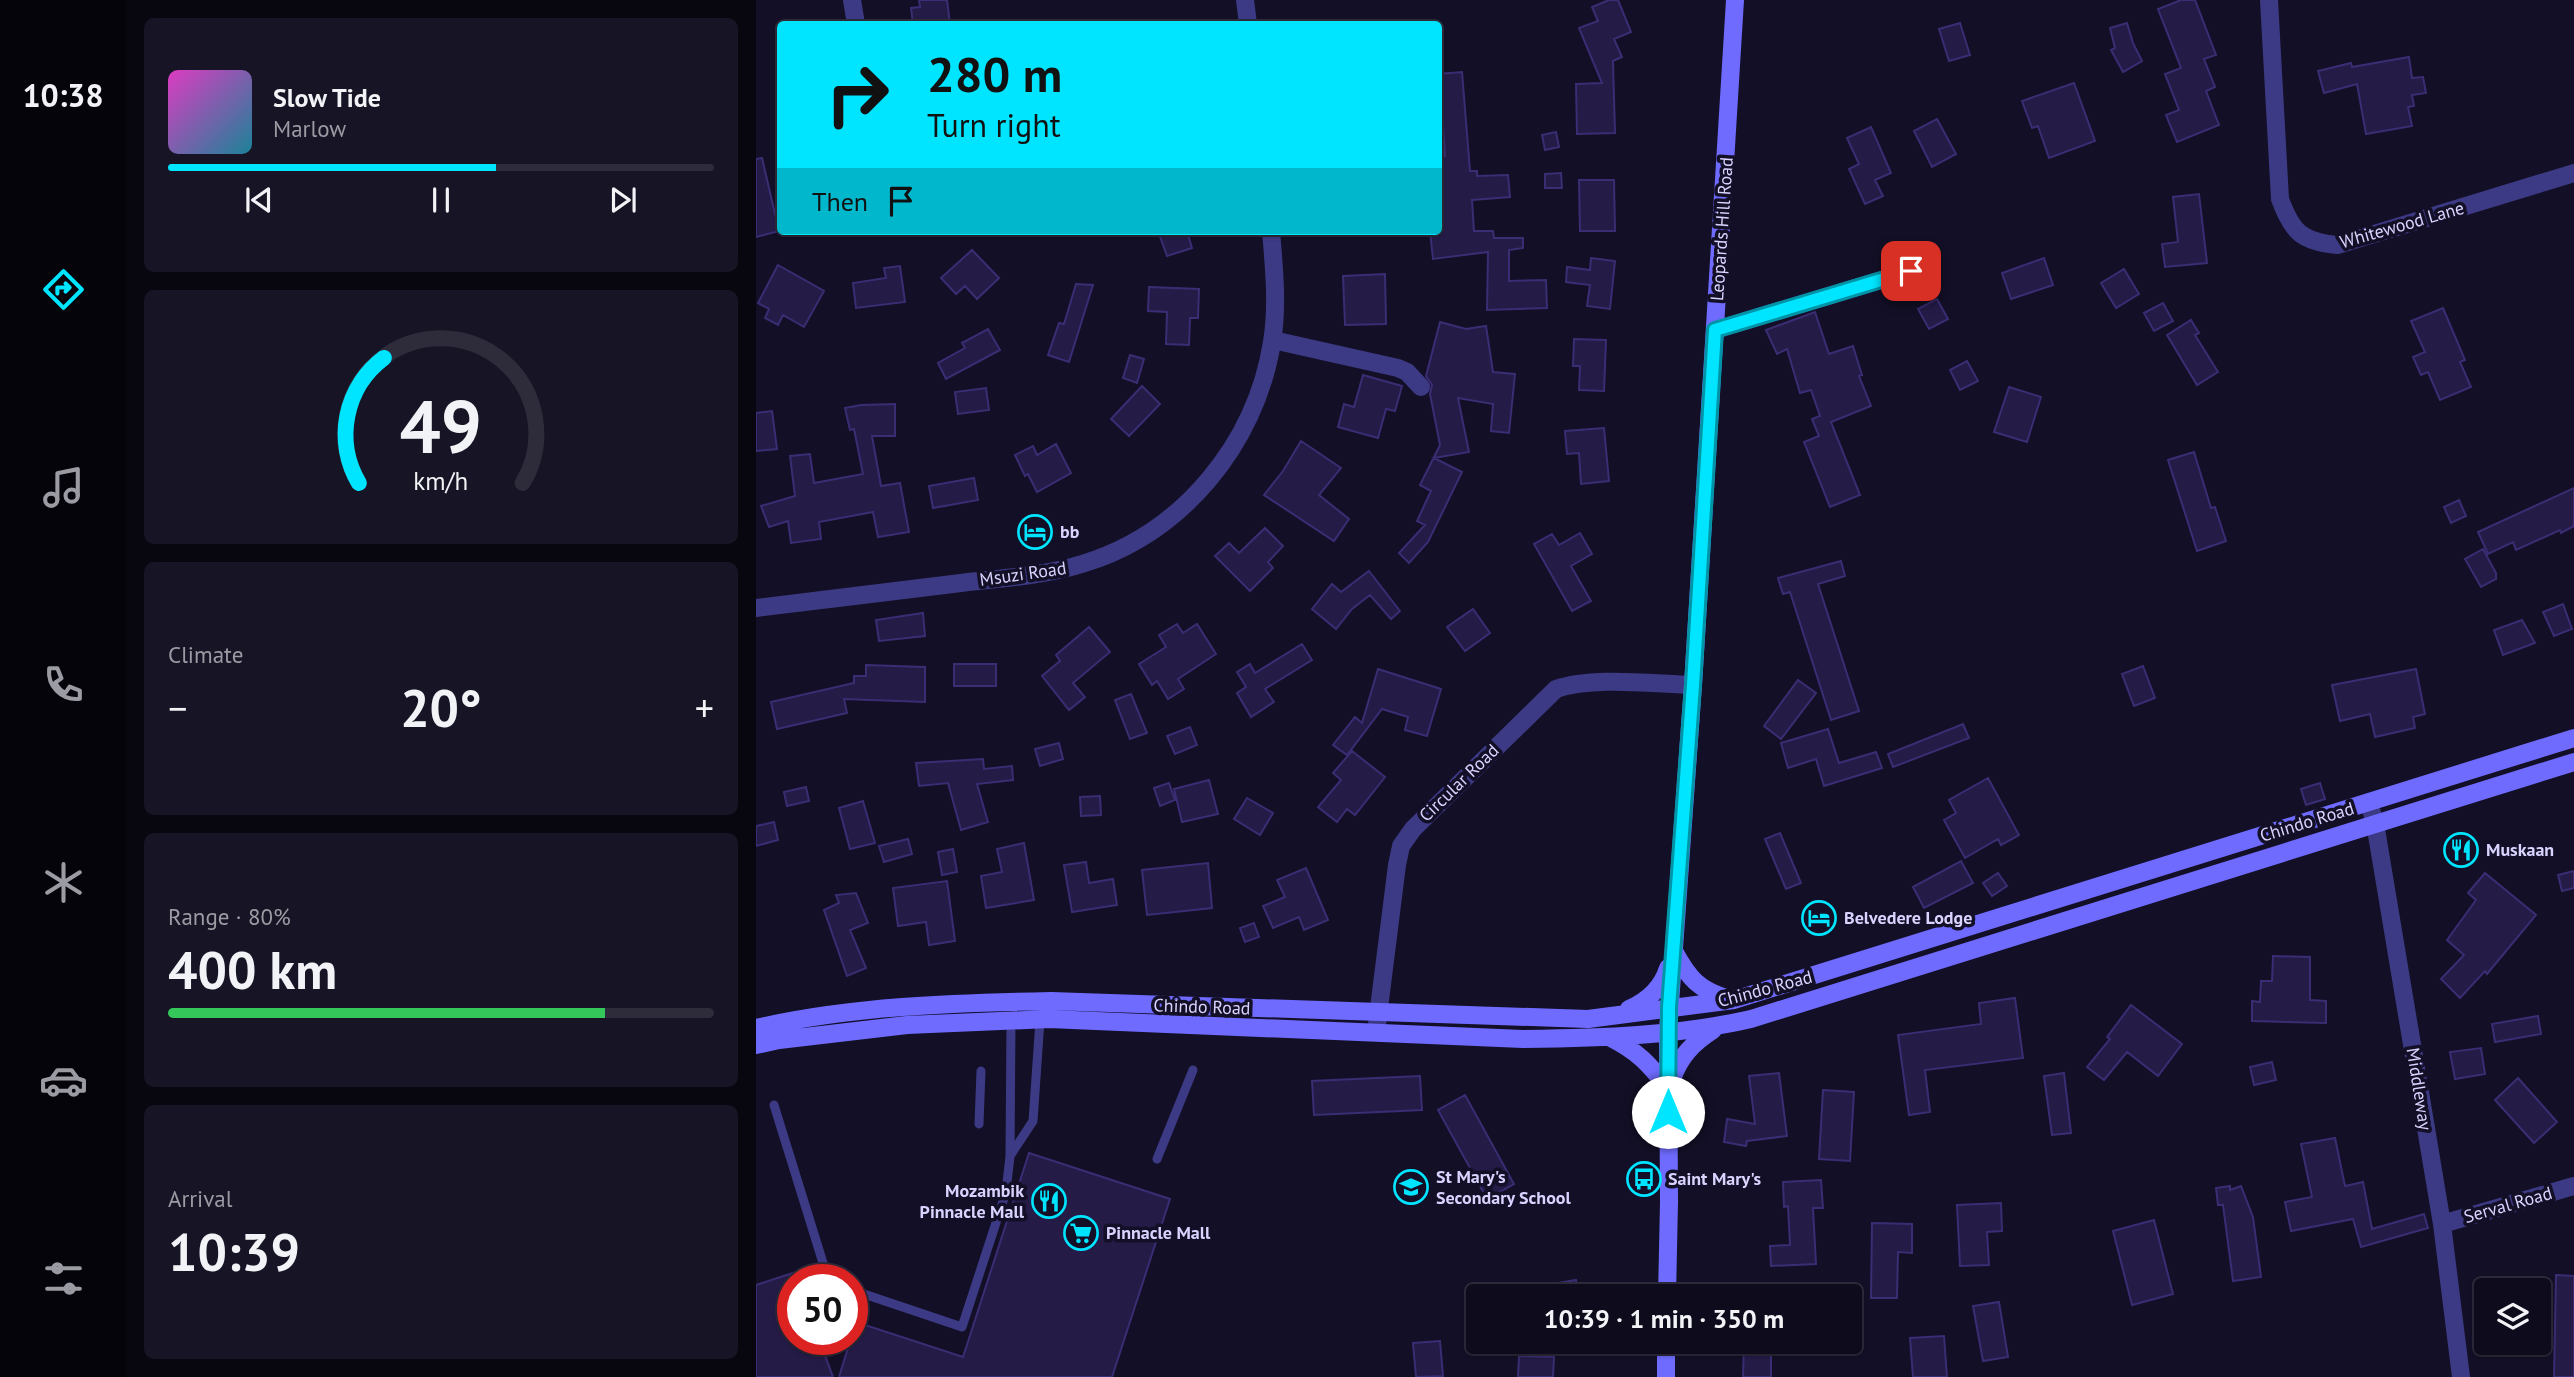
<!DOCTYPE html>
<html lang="en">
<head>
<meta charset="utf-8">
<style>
  :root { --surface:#0e0b1c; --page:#171425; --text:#f1f3f6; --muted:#9b9ba3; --line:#2e2b3b; --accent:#00e5ff }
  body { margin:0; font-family:"PT Sans",sans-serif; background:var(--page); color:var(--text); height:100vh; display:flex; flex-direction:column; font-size:26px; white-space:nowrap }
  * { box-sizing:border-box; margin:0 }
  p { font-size:23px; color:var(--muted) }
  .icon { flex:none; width:38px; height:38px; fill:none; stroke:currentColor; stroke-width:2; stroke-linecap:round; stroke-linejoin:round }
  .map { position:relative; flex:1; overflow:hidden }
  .details { display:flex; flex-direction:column; gap:18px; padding:18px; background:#08060f; width:630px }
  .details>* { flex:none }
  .banner { position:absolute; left:21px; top:21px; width:665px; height:214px; border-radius:7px; box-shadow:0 2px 5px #0004,0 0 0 2px var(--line); background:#00e5ff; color:#111; overflow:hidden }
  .fabs { position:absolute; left:1718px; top:1278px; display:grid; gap:14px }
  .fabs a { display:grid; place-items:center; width:77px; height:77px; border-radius:7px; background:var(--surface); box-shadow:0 2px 5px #0004,0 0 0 2px var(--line); font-size:35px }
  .speed { position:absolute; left:21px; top:1264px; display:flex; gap:14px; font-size:35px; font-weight:700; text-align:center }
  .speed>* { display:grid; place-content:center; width:91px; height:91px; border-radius:50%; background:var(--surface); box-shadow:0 2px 5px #0004,0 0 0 2px var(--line); line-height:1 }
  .speed .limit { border:10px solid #d22; background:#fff; color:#111 }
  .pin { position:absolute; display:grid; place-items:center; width:60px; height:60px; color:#fff; margin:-30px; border-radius:14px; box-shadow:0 4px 10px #0006 }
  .me { position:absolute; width:77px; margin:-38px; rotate:0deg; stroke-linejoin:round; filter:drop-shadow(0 0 5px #0008) }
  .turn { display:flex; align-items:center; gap:24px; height:147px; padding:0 35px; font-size:32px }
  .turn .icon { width:91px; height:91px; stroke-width:2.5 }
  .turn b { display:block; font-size:49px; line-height:60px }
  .then { display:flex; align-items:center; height:66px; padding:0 35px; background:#0003; gap:14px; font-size:26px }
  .big { font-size:52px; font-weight:700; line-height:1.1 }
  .details .card { flex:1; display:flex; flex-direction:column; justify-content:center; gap:10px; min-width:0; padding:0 24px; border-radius:10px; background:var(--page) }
  .details .dial { align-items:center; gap:0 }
  .dial svg { height:182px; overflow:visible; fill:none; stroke:var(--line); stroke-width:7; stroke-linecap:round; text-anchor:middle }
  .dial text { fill:var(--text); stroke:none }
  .song { display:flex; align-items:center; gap:21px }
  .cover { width:84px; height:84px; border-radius:10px; background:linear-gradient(135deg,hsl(310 70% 55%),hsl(190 70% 35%)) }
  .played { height:7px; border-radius:4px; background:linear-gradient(90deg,var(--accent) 60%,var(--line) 60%) }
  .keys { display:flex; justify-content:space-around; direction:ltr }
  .heat { display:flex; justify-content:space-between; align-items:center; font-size:38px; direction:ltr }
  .charge { height:10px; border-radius:5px; background:linear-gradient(90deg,#34c759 80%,var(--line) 0) }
  .trip { position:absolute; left:710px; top:1284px; width:396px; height:70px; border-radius:7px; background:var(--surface); box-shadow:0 2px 5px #0004,0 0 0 2px var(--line); font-weight:700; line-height:70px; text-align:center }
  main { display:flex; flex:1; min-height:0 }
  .menu { display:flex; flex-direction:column; width:126px; justify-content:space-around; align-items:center; background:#06040b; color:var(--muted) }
  .menu .icon { width:49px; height:49px }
  .menu .active { color:var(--accent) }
  .menu b { font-size:32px; color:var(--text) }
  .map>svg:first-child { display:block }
  .building { fill:#241b47; stroke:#3b2d73; stroke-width:2 }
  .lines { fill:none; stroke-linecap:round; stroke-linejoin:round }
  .lane { stroke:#3d3a85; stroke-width:9 }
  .street { stroke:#3d3a85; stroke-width:18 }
  .secondary { stroke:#6f6bff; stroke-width:18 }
  .route-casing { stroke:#0095a6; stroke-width:18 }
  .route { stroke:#00e5ff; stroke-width:12 }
  .labels { text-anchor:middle; stroke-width:7; stroke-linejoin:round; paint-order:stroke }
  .street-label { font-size:18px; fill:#d9d4ff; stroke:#130f26 }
  .poi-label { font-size:18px; font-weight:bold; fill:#d9d4ff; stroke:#130f26; text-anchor:start }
</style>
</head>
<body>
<main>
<nav class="menu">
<b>10:38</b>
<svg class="icon active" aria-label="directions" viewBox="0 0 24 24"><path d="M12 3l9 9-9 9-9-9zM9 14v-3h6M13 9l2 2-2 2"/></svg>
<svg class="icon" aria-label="music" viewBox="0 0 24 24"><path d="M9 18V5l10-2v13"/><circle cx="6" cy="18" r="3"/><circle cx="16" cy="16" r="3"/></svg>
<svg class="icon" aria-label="phone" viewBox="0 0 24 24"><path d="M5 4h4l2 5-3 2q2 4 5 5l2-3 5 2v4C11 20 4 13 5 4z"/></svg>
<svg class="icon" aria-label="climate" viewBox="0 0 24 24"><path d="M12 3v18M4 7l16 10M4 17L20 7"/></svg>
<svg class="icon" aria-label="car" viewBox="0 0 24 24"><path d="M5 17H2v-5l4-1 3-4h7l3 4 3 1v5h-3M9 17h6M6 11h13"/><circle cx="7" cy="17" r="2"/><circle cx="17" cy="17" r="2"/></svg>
<svg class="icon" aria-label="filters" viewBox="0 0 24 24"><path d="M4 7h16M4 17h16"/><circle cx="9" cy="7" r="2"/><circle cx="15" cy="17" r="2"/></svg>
</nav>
<section class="details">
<div class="card">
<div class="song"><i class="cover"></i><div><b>Slow Tide</b><p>Marlow</p></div></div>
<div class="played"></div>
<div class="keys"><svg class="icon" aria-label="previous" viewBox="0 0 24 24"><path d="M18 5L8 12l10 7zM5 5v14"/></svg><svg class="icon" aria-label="pause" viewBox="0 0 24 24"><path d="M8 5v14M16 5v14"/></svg><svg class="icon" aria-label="next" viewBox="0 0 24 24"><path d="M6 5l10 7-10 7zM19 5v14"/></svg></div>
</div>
<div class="card dial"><svg viewBox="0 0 100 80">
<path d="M14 69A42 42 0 1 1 86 69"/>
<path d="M14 69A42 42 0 0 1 25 14" stroke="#00e5ff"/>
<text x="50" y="56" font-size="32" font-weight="700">49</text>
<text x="50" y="72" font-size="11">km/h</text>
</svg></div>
<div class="card"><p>Climate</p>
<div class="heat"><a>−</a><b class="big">20°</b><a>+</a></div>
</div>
<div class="card"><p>Range · 80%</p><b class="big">400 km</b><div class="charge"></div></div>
<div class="card"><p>Arrival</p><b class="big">10:39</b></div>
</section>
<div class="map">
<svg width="1818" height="1377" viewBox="0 0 1818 1377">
  <rect width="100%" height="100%" fill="#130f26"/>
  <path class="building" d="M163,0H191L194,24H157L155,8L164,7Z
    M853,0H862L875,32L858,39L866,57L857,61L859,133L821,134L820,84L846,83L823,28L842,21L836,7Z
    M1425,0H1439L1460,55L1448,59L1459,87L1450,91L1463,125L1421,142L1410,115L1423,110L1409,74L1425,68L1402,9Z
    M1204,23L1214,55L1193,61L1183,29Z
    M1371,23L1377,43L1386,61L1367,72L1355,50L1359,48L1354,28Z
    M1653,57L1656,78L1667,77L1670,93L1656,95L1658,106L1652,107L1656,126L1610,134L1601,84L1568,93L1562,71L1595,63L1596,67Z
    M706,72L714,171H721V176L752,175L754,197L716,200L718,231H737L738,238H767V248L753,250V281L790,280L791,308L731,310L732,252L677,259L674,231H682V156H689L687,124H682V74Z
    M1318,83L1339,141L1293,158L1282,126L1276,128L1266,101Z
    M1181,119L1200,154L1176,167L1158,131Z
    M1115,127L1135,173L1119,180L1127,196L1109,204L1093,169L1103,164L1091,138Z
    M800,132L803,147L789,150L786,135Z
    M6,158L23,231L0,237V159Z
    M805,173L806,188H789V174Z
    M823,180H858L859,231H824Z
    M1443,194L1451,263L1409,267L1406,244L1422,242L1417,197Z
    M402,231H431L436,248L411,256Z
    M216,250L243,278L221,299L209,286L200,294L185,278Z
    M835,258L859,261L854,309L831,306L834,285L810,282L811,267L834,270Z
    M1288,258L1297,285L1255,299L1246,273Z
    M22,265L68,291L48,327L27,315L22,325L9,318L13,309L2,303Z
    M144,266L149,302L100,308L97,283L130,278L128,268Z
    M1368,269L1383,294L1360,308L1345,283Z
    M629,274L630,324L589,325L587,276Z
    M320,284L337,285L313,362L292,355L303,323L308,324Z
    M393,287L443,289L442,318H434L433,345L410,344L411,312L392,311Z
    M1181,299L1192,319L1173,329L1162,309Z
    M1407,303L1417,321L1398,331L1388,313Z
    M1687,308L1709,360L1704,362L1715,387L1684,400L1672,372L1665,375L1657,357L1669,352L1655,321Z
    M1059,312L1073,354L1097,346L1106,375L1103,376L1115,406L1075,422L1104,495L1074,507L1048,442L1063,436L1056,419L1064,416L1055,390L1044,393L1031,349L1021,354L1010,330Z
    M1435,320L1443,333L1439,335L1462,372L1441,385L1411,335Z
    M684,322L710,329L730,326L737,372L759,374L753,433L735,431L737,404L702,398L713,452L678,458L706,472L672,542L653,563L643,553L669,525L661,521L675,491L664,485L684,445L674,394L676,385L670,376Z
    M232,329L244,350L190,379L182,363L209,348L206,343Z
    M818,339L850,340L848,391L823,390L824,366H817Z
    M374,355L388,359L381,383L367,378Z
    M1211,361L1222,381L1204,390L1194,370Z
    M607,375L646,386L639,411L630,409L622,438L582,427L588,404L598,407Z
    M386,386L404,404L373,436L355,419Z
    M1253,387L1285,397L1271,442L1238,432Z
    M230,388L233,410L202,414L199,392Z
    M139,404V436H116L125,486L144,483L153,532L122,537L117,512L63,522L65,539L35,543L32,521L13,527L5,506L39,496L34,456L54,454L58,483L107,474L98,429L94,430L89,408L105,405Z
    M16,411L21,449L0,451V413Z
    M848,428L853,481L825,484L823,453L811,454L809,431Z
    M545,441L585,468L563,495L593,519L578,541L508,495L527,471Z
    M300,444L315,473L281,492L272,474L269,476L259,455L277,446L281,455Z
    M1438,452L1455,508L1459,507L1470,541L1441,551L1412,460Z
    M218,478L222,500L177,508L173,486Z
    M1818,488V526L1805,533L1804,530L1760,550L1757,542L1732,554L1722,532Z
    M1703,500L1710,516L1695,523L1688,507Z
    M509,528L527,546L512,562L517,568L494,591L459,556L473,543L483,553Z
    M824,533L836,554L815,566L835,601L816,611L778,544L796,534L803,545Z
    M1727,549L1740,573V579L1725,587L1709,559Z
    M1085,561L1089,576L1062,584L1103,711L1075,720L1034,592L1027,594L1022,578Z
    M613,571L644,611L635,619L614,595L596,609L580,629L556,609L576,584L585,592Z
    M1807,604L1816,629L1798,636L1787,612Z
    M717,609L734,633L709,651L691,627Z
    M167,613L169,636L123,641L120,620Z
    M1766,620L1779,643L1747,655L1738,630Z
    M421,624L427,633L441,624L460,654L422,679L428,689L412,699L401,681L396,685L383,664L410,647L403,635Z
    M333,627L354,652L317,683L329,697L313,710L286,676L304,661L300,655Z
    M546,644L556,660L509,689L518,702L495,717L481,693L490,687L481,672L494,664L499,673Z
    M198,664H240V686H198Z
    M110,665L169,667V702L88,699L91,713L21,729L15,702L98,683V676H110Z
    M1387,666L1399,698L1378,706L1366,674Z
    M622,669L685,689L671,736L649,730L652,717L626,709L591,755L577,745L599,717L606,723Z
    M1660,669L1669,714L1657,717L1659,728L1619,737L1614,714L1584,721L1576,685Z
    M1042,680L1060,693L1025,739L1008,726Z
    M375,694L391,733L374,739L359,700Z
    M1207,724L1213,738L1137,767L1132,754Z
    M434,727L441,745L419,754L411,736Z
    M1072,729L1083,763L1120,752L1126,768L1068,786L1060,759L1032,768L1025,743Z
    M303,743L307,759L284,766L279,749Z
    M596,751L629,777L599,815L591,809L581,822L562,807L585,780L577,773Z
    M227,759L228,769L256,766L257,780L221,784L232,822L205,830L192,783L163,786L160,763Z
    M1232,778L1263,835L1245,845L1242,839L1209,858L1188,820L1200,813L1193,800Z
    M453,780L462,814L426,822L418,789Z
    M413,783L419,800L404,806L398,788Z
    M1564,783L1569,799L1550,805L1545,789Z
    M50,787L53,801L31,806L28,792Z
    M344,796L345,815L325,816L324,797Z
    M491,798L517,813L504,835L478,819Z
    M107,801L119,843L94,849L83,808Z
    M18,822L22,840L0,846V826Z
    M1024,833L1045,883L1030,889L1009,839Z
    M152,839L156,854L128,862L123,846Z
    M268,843L278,900L230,908L225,876L246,872L241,849Z
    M197,849L201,872L186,875L182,852Z
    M1205,861L1217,883L1168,908L1157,887Z
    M330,862L333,883L357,879L361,905L316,912L308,865Z
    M452,863L456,908L391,915L386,870Z
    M550,868L572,920L548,930L543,917L517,928L507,906L529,897L521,880Z
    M1818,871V888L1806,891L1802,875Z
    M1242,873L1251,886L1236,896L1227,883Z
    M1729,873L1780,915L1731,974L1729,971L1704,998L1685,979L1708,955L1691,940L1720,900L1712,893Z
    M191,881L199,941L173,945L170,922L142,926L137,888Z
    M100,893L112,923L94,930L110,968L91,976L68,910L83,903L80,895Z
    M498,923L503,937L489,942L484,928Z
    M1517,956L1554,957V1000L1570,1001V1023L1496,1021V1001L1504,1002L1505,981H1516Z
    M1259,998L1267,1058L1169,1070L1174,1112L1153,1115L1142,1035L1225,1024L1223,1003Z
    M1375,1005L1426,1044L1402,1076L1371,1052L1348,1080L1331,1067L1354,1039L1351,1037Z
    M1782,1016L1785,1034L1739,1042L1736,1024Z
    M1725,1048L1729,1074L1699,1079L1694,1052Z
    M1516,1062L1520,1080L1498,1085L1494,1067Z
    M1023,1073L1031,1136L991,1141L990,1146L968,1142L971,1119L999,1124L993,1076Z
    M1308,1073L1315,1133L1296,1135L1288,1076Z
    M664,1076L666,1110L558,1115L556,1081Z
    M1762,1078L1801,1122L1778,1143L1739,1100Z
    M1067,1090L1098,1092L1094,1161L1063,1159Z
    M709,1095L758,1184L731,1199L682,1110Z
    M1579,1138L1589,1186L1607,1182L1616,1229L1668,1214L1672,1228L1605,1247L1597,1219L1535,1231L1529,1202L1556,1197L1545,1144Z
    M273,1153L414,1199L356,1377H83L100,1322L207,1357Z
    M1065,1180L1067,1208H1057L1060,1264L1015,1266L1014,1246L1034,1245L1032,1206L1028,1207L1027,1182Z
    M1474,1186V1190L1485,1186L1497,1217L1505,1277L1477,1281L1467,1205H1462L1460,1188Z
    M1245,1203L1246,1231L1231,1232L1233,1265L1204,1266L1201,1205Z
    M1398,1220L1417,1294L1376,1305L1357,1231Z
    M1116,1223L1156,1224V1253L1142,1252L1141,1298H1115Z
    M37,1273V1339H63L77,1377H0V1285Z
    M1800,1275L1818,1276V1377H1798Z
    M820,1280L823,1297H768V1289Z
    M1243,1302L1252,1357L1227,1361L1217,1306Z
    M1188,1336L1191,1377H1157L1154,1338Z
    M684,1341L687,1376L660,1377L657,1343Z
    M988,1342H1015V1377H987Z
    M763,1356L798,1357L797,1377H762Z"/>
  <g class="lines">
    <path class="lane" d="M18,1105L72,1279
      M223,1124L225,1071
      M254,1156L277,1121L284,1020
      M401,1159L437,1070
      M96,1290L206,1327L250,1192L254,1156L255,1020"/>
    <path class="street" d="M96,0L100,24
      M489,0L492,24
      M1513,0L1524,199C1536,232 1546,242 1582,245L1818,173
      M959,330L1155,271
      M517,340L642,368L651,372L665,387
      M0,608C68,600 137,591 205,583C245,578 287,576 326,564C426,534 500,444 516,342C522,306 518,267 515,231
      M1613,803L1619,823L1686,1224L1705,1377
      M620,1032L641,865L645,846L657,829L800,689C837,676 897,684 937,685
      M1686,1224L1818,1186"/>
    <path class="secondary" d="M918,951C933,979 943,990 973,999
      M873,1009C891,1001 906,988 912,968
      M0,1028C96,1006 196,1003 295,1001L832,1019L978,1000L1818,738
      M853,1037C881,1051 894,1064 912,1089
      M0,1045L23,1040L151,1025L293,1019L767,1039C843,1038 921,1036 995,1019L1818,762
      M916,1079C924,1056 937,1043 957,1030
      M911,1297L913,1202L912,1031L937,685L979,0
      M910,1377V1342"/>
  </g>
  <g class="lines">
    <g class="route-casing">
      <path id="route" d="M912,1112L913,1007L937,685L959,330L1155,271"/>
    </g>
    <use href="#route" class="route"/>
  </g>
  <defs>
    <g id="hotel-ring" transform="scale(1.75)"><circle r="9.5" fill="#130f26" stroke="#00e5ff" stroke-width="1.5"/><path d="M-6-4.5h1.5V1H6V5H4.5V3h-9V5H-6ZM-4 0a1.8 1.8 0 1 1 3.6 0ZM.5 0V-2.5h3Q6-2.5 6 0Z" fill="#00e5ff"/></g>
    <g id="restaurant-ring" transform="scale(1.75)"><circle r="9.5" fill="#130f26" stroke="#00e5ff" stroke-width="1.5"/><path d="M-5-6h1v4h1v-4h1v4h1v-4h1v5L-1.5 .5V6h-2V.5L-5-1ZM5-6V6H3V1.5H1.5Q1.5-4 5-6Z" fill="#00e5ff"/></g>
    <g id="bus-ring" transform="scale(1.75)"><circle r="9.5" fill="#130f26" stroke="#00e5ff" stroke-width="1.5"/><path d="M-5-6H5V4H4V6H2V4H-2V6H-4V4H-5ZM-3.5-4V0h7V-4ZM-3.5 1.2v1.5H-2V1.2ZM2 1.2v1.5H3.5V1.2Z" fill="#00e5ff"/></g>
    <g id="school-ring" transform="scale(1.75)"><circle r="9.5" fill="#130f26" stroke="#00e5ff" stroke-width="1.5"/><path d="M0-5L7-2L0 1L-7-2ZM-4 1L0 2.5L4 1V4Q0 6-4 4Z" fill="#00e5ff"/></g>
    <g id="supermarket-ring" transform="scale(1.75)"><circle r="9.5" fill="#130f26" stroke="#00e5ff" stroke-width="1.5"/><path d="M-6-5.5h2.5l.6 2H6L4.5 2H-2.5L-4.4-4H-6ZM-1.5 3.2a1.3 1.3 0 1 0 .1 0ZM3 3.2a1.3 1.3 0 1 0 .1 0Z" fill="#00e5ff"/></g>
  </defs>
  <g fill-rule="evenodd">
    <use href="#hotel-ring" x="279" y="532"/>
    <use href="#restaurant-ring" x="1705" y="850"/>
    <use href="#hotel-ring" x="1063" y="918"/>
    <use href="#bus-ring" x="888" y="1179"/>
    <use href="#school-ring" x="655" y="1187"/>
    <use href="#restaurant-ring" x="293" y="1201"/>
    <use href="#supermarket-ring" x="325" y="1233"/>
  </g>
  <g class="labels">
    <g class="street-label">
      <text transform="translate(1646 225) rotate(-16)" y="6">Whitewood Lane</text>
      <text transform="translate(966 229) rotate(-86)" y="6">Leopards Hill Road</text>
      <text transform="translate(267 574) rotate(-8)" y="6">Msuzi Road</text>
      <text transform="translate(703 783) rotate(-44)" y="6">Circular Road</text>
      <text transform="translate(1551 822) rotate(-17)" y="6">Chindo Road</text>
      <text transform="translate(1009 989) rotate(-15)" y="6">Chindo Road</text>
      <text transform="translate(446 1007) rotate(2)" y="6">Chindo Road</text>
      <text transform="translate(1663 1089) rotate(81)" y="6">Middleway</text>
      <text transform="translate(1752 1205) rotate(-16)" y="6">Serval Road</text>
    </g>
    <g class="poi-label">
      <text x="304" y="538">bb</text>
      <text x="1730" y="856">Muskaan</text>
      <text x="1088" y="924">Belvedere Lodge</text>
      <text x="680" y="1183">St Mary's<tspan x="680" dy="21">Secondary School</tspan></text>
      <text x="912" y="1185">Saint Mary's</text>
      <text x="268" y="1197" text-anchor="end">Mozambik<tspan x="268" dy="21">Pinnacle Mall</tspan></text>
      <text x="350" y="1239">Pinnacle Mall</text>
    </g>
  </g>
</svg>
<div class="fabs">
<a><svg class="icon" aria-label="layers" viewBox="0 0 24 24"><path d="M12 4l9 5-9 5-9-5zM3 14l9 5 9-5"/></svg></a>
</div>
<div class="speed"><div class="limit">50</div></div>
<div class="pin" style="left:1155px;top:271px;background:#d93025"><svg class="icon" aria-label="arrive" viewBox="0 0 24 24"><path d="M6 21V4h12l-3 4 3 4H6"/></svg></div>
<svg class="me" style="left:912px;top:1112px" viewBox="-20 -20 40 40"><circle r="19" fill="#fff"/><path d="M0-13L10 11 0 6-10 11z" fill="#00e5ff"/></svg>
<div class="trip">10:39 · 1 min · 350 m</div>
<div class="banner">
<div class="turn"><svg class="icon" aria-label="right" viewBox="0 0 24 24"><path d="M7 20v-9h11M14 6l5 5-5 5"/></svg><div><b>280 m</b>Turn right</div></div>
<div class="then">Then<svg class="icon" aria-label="arrive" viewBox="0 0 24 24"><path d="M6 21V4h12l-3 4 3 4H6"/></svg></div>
</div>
</div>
</main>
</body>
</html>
